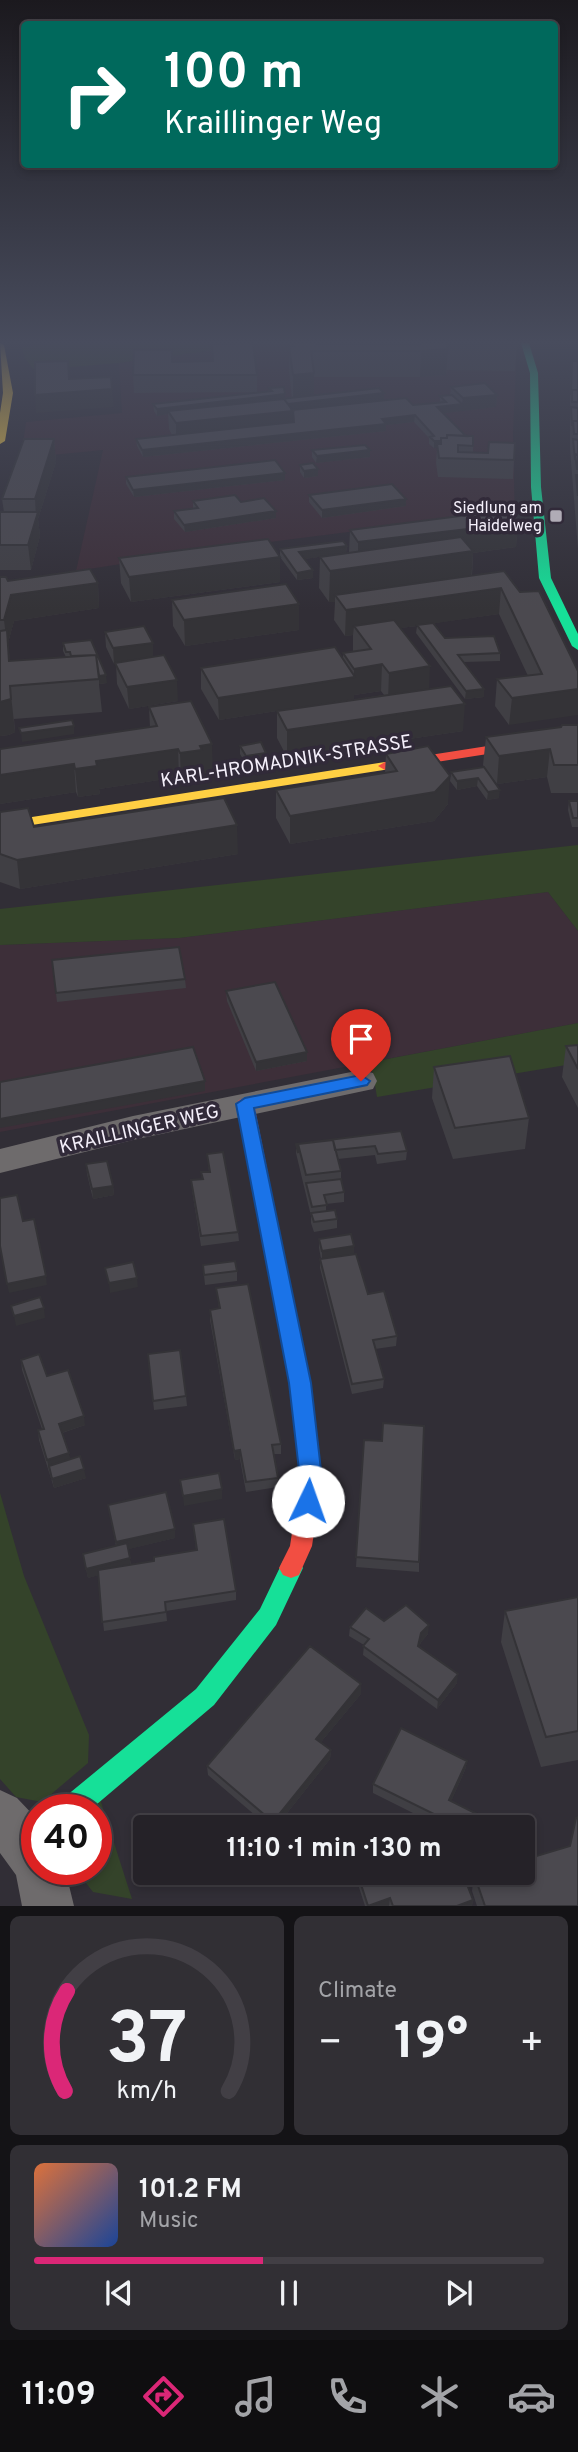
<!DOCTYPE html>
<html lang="en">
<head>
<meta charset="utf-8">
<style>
  :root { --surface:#252228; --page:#312f34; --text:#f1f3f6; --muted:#a3a4a8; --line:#423f45; --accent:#db2777 }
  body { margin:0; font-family:Overpass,sans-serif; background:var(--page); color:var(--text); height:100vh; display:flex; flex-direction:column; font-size:26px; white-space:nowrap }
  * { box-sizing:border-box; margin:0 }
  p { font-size:23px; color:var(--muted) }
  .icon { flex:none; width:38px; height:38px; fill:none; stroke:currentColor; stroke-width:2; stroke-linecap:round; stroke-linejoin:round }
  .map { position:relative; height:1906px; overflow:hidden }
  .panel { display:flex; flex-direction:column; gap:10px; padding:10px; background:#141316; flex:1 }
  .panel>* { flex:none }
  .top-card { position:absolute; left:21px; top:21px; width:537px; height:147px; border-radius:7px; box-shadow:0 4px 10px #0003,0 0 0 2px var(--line); background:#00695c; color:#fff; overflow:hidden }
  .speed { position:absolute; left:21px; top:1794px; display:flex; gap:14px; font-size:35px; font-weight:700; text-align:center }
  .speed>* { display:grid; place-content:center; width:91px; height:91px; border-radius:50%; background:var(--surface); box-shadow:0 4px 10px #0003,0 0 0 2px var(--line); line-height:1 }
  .speed .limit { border:10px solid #d22; background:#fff; color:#111 }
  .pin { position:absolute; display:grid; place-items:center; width:60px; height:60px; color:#fff; margin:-72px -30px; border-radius:50% 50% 50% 0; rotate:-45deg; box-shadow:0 0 7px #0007 }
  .pin .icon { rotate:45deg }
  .me { position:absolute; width:77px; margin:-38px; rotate:3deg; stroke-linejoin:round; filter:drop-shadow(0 0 5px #0008) }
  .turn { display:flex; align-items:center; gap:24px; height:147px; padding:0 28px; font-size:32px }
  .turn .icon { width:91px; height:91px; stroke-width:2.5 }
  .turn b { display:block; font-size:49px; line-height:60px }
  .big { font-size:52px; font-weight:700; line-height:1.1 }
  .panel .tile { flex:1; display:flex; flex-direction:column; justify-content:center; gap:10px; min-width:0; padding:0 24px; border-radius:10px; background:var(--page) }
  .panel .dial { align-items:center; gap:0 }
  .dial svg { height:182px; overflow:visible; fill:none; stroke:var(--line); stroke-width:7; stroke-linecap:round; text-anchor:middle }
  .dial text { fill:var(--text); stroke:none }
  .song { display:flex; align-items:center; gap:21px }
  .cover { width:84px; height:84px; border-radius:10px; background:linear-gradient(135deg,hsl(20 70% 55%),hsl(220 70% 35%)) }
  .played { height:7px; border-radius:4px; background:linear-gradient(90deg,var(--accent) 45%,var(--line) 45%) }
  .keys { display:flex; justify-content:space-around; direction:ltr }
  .heat { display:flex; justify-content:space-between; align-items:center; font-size:38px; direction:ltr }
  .panel .tiles { flex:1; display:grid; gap:10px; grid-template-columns:1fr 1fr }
  .tile:last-child { grid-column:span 2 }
  .trip { position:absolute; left:133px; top:1815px; width:402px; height:70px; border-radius:7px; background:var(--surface); box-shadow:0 4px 10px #0003,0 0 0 2px var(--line); font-weight:700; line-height:70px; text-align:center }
  .dock { display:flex; height:112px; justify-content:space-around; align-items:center; background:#0f0e10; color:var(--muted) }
  .dock .icon { width:49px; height:49px }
  .dock .on { color:var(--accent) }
  .dock b { font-size:32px; color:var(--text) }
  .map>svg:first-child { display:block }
  .industrial { fill:#3d2f39 }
  .green { fill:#34432a }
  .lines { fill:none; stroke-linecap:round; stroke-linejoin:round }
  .street { fill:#6e6b6c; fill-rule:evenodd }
  .fast { fill:#16e098; fill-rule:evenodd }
  .slow { fill:#ffcf43; fill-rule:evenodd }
  .jam { fill:#f24e42; fill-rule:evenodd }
  .wall { fill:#403f44; fill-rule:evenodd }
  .shaded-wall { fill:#343337 }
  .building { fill:#4b494f; stroke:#343337; stroke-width:2 }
  .route { fill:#1a73e8; stroke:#114b97; stroke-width:2 }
  .poi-dot { fill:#b0acb6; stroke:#312a39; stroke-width:2.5 }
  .labels { text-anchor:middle; stroke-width:7; stroke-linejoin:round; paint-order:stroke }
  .far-poi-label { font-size:16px; fill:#f5f0fb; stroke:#312a39; text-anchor:end }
  .street-label { font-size:19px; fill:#f5f0fb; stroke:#312a39 }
</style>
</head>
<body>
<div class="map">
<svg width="578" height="1906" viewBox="0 0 578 1906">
  <rect width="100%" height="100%" fill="#312e36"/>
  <path class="industrial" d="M207,343H508L516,367L513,432L515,525L427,522L231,547L76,571L103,450L21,458L26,422L122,413L119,363L213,350Z
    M548,892L578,931V1023L0,1132V945L179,938Z"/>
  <path class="green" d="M57,343H207L214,350L119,363L34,370L25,358L21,347Z
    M578,845V931L548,892L179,938L0,945V909Z
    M578,1023V1063L377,1097L373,1073L366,1063Z
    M0,1493L24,1576L89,1735L88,1763L42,1802L16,1797L0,1779Z
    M100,1799L132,1899L93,1892L75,1869H96V1810Z"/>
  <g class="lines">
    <path class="street" d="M361,1070L373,1073L377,1081L373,1089L133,1140L0,1173V1149L133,1116Z
      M0,1790L17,1798L37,1819V1869H65L74,1906H22L16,1875L0,1853Z"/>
    <path class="fast" d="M521,343H529L538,373L541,487L551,578L578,634V650L572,646L539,578L531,487L530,373Z
      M291,1558L299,1561L303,1568L276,1625L214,1705L90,1810H56L60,1801L196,1689L260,1609L283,1561Z"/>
    <path class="slow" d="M0,343L4,345L13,393L5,441L0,444V413L3,393Z
      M385,762L392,766L390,769L0,830V822Z"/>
    <path class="jam" d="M578,732V740L385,770L378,766L385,762Z
      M245,1098L251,1100L254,1104L310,1383L322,1479L312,1546L299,1575L291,1578L283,1575L279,1568L290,1546L300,1479L290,1383L236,1104L239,1100Z"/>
  </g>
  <path class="wall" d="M289,343H317V344L415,345V343H517L515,371L447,370L446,375L420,377H314V396L384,400L413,405L440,402V396L450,395L451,387L497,395L496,407L443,413L466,436H473V452L514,460L513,479L438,477L436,463L437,448H434L429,444V438L414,422L386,425V431L143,457L137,446L136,439L172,435L169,429L168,414L157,416L154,411L153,404L269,391V388L285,399L292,398L289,372Z
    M572,361H578V549L570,449V382Z
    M133,375H257V392L134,393Z
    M54,439L56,462L38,519L40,536L31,570H0V512H4L2,499Z
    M312,450H370V457L316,463L312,457Z
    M300,465L318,469V476L304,478L300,472Z
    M126,477L285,480L134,497L126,484Z
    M309,495L406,499V506L322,518L309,502Z
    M193,501L241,502L276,518L185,532L174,519V511L193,509Z
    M516,517L515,520L518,523L516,547L473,553L472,576L504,571L578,671L509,725L495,706L497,679L528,676L499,614L434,623L445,638L500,653V661L464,662L484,689V697L465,699L416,633L417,626L400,628L429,689L463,731L287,757L277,738V711L219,720L201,689V668L343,659V653L353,652V635L345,636L334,620L335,602H329L319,588L320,557L349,553L350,530ZM381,691L384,695L291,709L354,699V695Z
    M347,546L346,553L304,559L313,570V578L297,580L280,557V549Z
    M280,557V582L131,602L121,583L119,558Z
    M0,577L8,581L98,583L99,608L14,621L8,643L10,661L66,657L63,651V643L107,683L99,684L102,712L14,719L15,732L9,735L0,736Z
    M172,600L299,604V630L185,646L173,626Z
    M105,632L153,643V657L178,701L129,709L117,684L116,664H114L106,647Z
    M149,707L213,772L203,773V778L181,781L179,777L99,789L100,794L78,797L76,792L0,804V749L150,728Z
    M578,725V793H551L547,777L497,784L483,765L486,737Z
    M240,746L266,761L246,764L240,754Z
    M386,754L448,804L434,821L290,844L276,818V790L385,773Z
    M484,767L499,798L487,800L477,786L457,790L450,781L451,772Z
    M569,801H578V827H572L568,810Z
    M0,812L34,827L238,854L20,889L0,882Z
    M52,960L185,979L186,988L57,1002Z
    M226,991L307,1061L256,1071L227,1001Z
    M578,1045V1108L562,1077L566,1046Z
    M434,1067L529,1118L525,1149L453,1159L432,1098Z
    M401,1131L407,1151L406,1160L377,1164L375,1155L338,1159L341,1171V1179L344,1192V1202L326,1204V1211L337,1219V1228L314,1232L311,1223V1216L296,1153V1144Z
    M207,1154L238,1232L239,1241L201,1246L192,1190L191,1180L202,1179L201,1172H209Z
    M86,1164L113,1186L114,1195L93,1199L87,1174Z
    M319,1239L354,1246V1254L368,1294L397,1336L396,1346L375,1349L384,1379L383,1388L352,1394L320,1268V1259H321L319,1248Z
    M203,1265L237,1271V1281L205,1285Z
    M216,1288L281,1444V1454H274L278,1478V1487L246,1492L240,1459L235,1460L210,1320V1310L219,1308Z
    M148,1354L186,1396L187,1406L154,1410Z
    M21,1360L47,1376L85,1425L62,1433L70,1459L86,1478L54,1488L39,1440L38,1430L42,1429L22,1370Z
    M364,1440L382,1441L419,1562V1572L356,1567Z
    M108,1505L175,1538L128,1549L131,1565L154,1561L196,1550L193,1524L236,1591V1600L166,1611L167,1621L104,1631L98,1575L88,1578L83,1554L116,1546Z
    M578,1597V1760L541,1767L501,1642L505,1611Z
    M384,1621L428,1634L421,1642L419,1647L457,1683L437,1709L363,1655L364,1645L349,1636L350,1627Z
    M361,1694L321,1742L331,1750L330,1759L276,1827H269L208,1775L207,1766Z
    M467,1761L465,1770L451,1801L483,1827H441L373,1793V1784Z
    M570,1846L578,1906H477L472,1891L474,1874Z
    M354,1872H473L472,1879L466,1881L473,1900L472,1906H365Z"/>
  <path class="shaded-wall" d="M448,349L446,375L420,377L421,351Z
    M68,361L70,392L112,389L114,407L36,413L35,395Z
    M314,373V399L293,402V375Z
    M384,393V400L293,411V429L176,442V423L209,414Z
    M285,394V401L168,411V414L157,416V409Z
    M497,395L496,407L437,414V407L462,404L463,398Z
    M415,415L414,422L386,425V431L143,457L142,450Z
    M54,439L56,462L38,519L40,536L31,570L28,545L36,517L35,499Z
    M434,441H441L440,448L437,444V448H434Z
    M370,450V457L316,463L317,456Z
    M318,469V476L304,478V471Z
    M285,473V480L134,497L133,490Z
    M406,499V506L322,518V510Z
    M276,511V518L185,532L184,525Z
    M518,523L516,547L473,553L471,582L335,595V602H329L330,571L358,567V542Z
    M347,546L346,553L299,560V552Z
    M280,557V582L131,602L129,577Z
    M313,570V578L297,580V573Z
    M98,583L99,608L14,621L8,643L12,686L4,620L11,595Z
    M501,588L499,614L360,634L354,626L353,635L345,636L346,610Z
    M299,604V630L185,646L184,620Z
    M153,643V658L114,664L113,648Z
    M382,664L381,691L354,695V699L219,720L218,698L354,677V669Z
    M430,666L429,693L388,700L389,673Z
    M106,675L107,683L99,684V679L92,677Z
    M177,680L178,701L129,709L127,687Z
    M10,686L15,732L9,735L0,736V702Z
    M484,689V697L465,699L466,691Z
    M578,689V715L509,725L512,698Z
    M465,704L463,731L287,757V730Z
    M74,726V734L22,742L21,733Z
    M212,744L213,772L203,773V778L181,781L180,753L200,746Z
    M178,749L179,777L99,789L100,794L78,797L75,769L96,761Z
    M550,749L547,777L497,784L499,756Z
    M266,753V761L246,764V756Z
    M74,764L76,792L0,804V775Z
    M450,776L448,804L434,821L290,844V816Z
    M478,778L477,786L457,790V781Z
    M500,790L499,798L487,800L488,792Z
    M237,825L238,854L20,889L17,860Z
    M307,1052V1061L256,1071V1062Z
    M205,1081V1091L0,1128V1119Z
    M113,1186L114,1195L93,1199L92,1189Z
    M354,1246V1256L322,1261V1251Z
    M46,1276L47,1285L9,1293L7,1284Z
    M137,1278L138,1287L110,1293L109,1283Z
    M44,1308L45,1318L16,1326L14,1316Z
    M84,1416L85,1425L61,1433L59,1424Z
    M240,1450V1459L235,1460L234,1451Z
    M69,1453L71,1463L49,1469L47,1460Z
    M84,1469L86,1478L54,1488L52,1479Z
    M222,1489V1499L184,1506L183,1496Z
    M175,1529V1538L117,1552L116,1542Z
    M130,1558L131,1567L88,1578L86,1569Z
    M429,1625L428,1634L421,1642L417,1655L418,1646L421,1633Z
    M458,1674L457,1683L437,1709L438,1700Z
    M361,1684V1694L316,1748V1739Z
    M331,1750L330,1759L276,1827H273V1822Z
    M467,1761L465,1770L448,1809L449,1800Z
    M485,1818L483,1827H460Z
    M466,1872H473L472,1879L461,1883L463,1874Z
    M390,1898L389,1906H368Z
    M473,1900L472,1906H457Z"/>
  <path class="building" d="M253,343L257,375H133L134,350H172V362L213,361L212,344Z
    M292,343H317V344L420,345V343H517V345H447L448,349L421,351H311L314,373L293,375L289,346H293Z
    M68,361L69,379L111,377L112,389L35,395V362Z
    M572,361H578V390H572L571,395Z
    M485,383L497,395L463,398L451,387Z
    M284,387L285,394L157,409L153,404L272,391L269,388Z
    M379,388L384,393L288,404L284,399L263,401Z
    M572,390H578V402H572Z
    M452,395L462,404L437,407L466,436L447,435V438H441V441H434L430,437L434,436L415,415L382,419L386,424L142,450L136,439L294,422L293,411L292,410L406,398L413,405L446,402L440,396Z
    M284,399L293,411L176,423L168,411Z
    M571,407L578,408V421H573L572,426Z
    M573,421H578V434H574Z
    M447,435L473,436V446L458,445V452L488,453L489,442L515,443L514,460L439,458L437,444H441V438H447Z
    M24,439H54L35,499H2Z
    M573,439L578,440V455L575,454V460Z
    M365,445L370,450L317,456L312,450Z
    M575,454L578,455V469H577Z
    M275,460L285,473L133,490L126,477Z
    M313,463L318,469L304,471L300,465Z
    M576,475H578V496Z
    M392,484L406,499L322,510L309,495Z
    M235,495L241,502L264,498L276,511L184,525L174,511L198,508L193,501Z
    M490,508H515L516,517H513L507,510L491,512Z
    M507,510L518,523L358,542L350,530Z
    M0,512H38L28,545H0Z
    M461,537L473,551L330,571L320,557Z
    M268,539L280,557L129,577L119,558Z
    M343,541L347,546L299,552L313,570L297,573L280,549Z
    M90,569L98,583L11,595L4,620H0V577H6L8,581Z
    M504,571L520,592L539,591L578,671V689L512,698L497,679L542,674L501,588L346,610L335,595Z
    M286,584L299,604L184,620L172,600Z
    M394,620L430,666L389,673L382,664L354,669L343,653L371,649L354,626Z
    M433,623L445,638L494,636L500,653L458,655L484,689L466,691L417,625Z
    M144,626L153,643L113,648L105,632Z
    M7,630L9,661L96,655L99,679L10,686L11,699L0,702V631Z
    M91,640L106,675L99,676L96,655L71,656L70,652H66L63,643Z
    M335,647L355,677L218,698L201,668Z
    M164,655L177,680L127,687L115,663Z
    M451,686L465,704L287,730L277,711Z
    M191,701L212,744L200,746L202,750L180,753L178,749L96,761L97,766L75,769L74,764L0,775V749L157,726L149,707Z
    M72,720L74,726L21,733L19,728Z
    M562,725H578V765H554L550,749L499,756L486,737L561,727Z
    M261,742L266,753L246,756L240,746Z
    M428,746L450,776L435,792L290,816L276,790L397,771L386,754Z
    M484,767L500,790L488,792L478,778L457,781L451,772Z
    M224,798L237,825L17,860L0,854V812L28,808L34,827Z
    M569,801H578V818H573Z
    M179,947L185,979L56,993L52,960Z
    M275,982L307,1052L256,1062L226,991Z
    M578,1045V1069L566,1046Z
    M193,1047L205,1081L0,1119V1082Z
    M510,1056L529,1118L455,1128L434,1067Z
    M401,1131L407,1151L378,1154L375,1146L335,1150L333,1140L298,1144V1153L296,1144Z
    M333,1140L341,1171L306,1175L298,1144Z
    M223,1152L238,1232L201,1236L191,1180L203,1179L201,1172H210L207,1154Z
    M107,1161L113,1186L92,1189L86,1164Z
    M341,1179L344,1192L324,1195L327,1205L312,1207L306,1183Z
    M17,1195L23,1221L34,1219L46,1276L7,1284L0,1246V1198Z
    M335,1210L337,1219L314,1222L311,1213Z
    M351,1234L354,1246L322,1251L319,1239Z
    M356,1254L368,1294L384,1291L397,1336L373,1340L384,1379L352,1384L320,1259Z
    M235,1261L237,1271L204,1275L203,1265Z
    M133,1262L137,1278L109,1283L105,1268Z
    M248,1284L281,1444L272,1445L278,1478L246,1482L240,1450L234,1451L210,1310L220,1308L216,1288Z
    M40,1297L44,1308L14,1316L11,1306Z
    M180,1350L186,1396L153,1401L148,1354Z
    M39,1354L47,1376L68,1370L84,1416L59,1424L69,1453L47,1460L38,1430L44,1429L21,1360Z
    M383,1423L424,1426L419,1562L356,1557L364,1440L382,1441Z
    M80,1456L84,1469L52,1479L49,1466Z
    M219,1473L222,1489L183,1496L180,1480Z
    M166,1492L175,1529L116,1542L108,1505Z
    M224,1519L236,1591L165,1602L166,1612L102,1622L98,1570L154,1561V1557L197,1550L193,1524Z
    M127,1543L130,1558L86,1569L83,1554Z
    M578,1597V1731L546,1737L505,1611Z
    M406,1605L429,1625L421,1633L418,1646L458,1674L438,1700L363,1646L369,1639L350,1627L366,1608L384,1621Z
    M310,1646L361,1684L316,1739L331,1750L273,1822L207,1766Z
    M401,1728L467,1761L449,1800L485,1818L460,1827L373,1784Z
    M578,1817V1906H485L474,1874L479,1872H523V1860L570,1846L576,1818Z
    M357,1872H466L463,1874L473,1900L457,1906H393L390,1898L368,1906Z"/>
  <linearGradient id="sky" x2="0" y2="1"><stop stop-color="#1b191e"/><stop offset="0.56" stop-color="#484c5d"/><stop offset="1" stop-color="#484c5d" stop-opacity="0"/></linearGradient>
  <rect width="578" height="610" fill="url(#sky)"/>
  <path class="route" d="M361,1075L370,1081L367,1085L254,1108L311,1383L322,1479L316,1508L308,1511L300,1508L296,1501L300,1479L289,1383L236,1104L245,1098Z"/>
  <rect class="poi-dot" x="549" y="509" width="14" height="14" rx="3.5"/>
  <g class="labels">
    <g class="far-poi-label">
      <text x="542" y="513">Siedlung am<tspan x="542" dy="18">Haidelweg</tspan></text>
    </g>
    <g class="street-label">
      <text transform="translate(286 760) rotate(-9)" y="7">KARL-HROMADNIK-STRASSE</text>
      <text transform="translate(139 1128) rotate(-13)" y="7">KRAILLINGER WEG</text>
    </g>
  </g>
</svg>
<div class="speed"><div class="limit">40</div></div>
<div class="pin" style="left:361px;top:1081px;background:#d93025"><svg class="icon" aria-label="arrive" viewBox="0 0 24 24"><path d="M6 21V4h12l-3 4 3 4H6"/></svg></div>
<svg class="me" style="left:308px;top:1501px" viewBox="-20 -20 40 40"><circle r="19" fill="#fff"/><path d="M0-13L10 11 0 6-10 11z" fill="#1a73e8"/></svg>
<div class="trip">11:10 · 1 min · 130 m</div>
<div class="top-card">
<div class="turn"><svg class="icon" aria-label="right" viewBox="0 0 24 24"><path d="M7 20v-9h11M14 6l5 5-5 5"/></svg><div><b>100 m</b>Kraillinger Weg</div></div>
</div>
</div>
<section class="panel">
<div class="tiles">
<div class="tile dial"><svg viewBox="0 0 100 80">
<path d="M14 69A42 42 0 1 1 86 69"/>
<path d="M14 69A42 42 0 0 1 15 25" stroke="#db2777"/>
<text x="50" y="56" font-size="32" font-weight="700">37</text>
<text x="50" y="72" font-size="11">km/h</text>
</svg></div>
<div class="tile"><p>Climate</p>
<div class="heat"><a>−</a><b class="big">19°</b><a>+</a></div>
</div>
<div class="tile">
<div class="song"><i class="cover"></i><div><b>101.2 FM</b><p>Music</p></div></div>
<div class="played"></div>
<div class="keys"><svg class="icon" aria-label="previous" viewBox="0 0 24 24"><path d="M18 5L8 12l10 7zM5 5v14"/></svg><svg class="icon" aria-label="pause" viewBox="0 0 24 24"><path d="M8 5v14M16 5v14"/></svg><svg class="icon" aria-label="next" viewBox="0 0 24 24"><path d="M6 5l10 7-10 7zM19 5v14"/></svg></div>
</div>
</div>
</section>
<nav class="dock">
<b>11:09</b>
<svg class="icon on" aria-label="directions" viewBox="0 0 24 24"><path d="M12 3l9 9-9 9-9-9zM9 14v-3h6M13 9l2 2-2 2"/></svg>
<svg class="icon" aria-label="music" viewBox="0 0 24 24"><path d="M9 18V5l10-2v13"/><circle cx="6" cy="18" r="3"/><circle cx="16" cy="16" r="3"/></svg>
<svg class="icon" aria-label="phone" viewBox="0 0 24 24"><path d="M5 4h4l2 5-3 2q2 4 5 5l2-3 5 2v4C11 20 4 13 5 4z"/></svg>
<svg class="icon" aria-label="climate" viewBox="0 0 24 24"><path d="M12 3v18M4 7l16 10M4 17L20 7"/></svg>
<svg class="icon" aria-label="car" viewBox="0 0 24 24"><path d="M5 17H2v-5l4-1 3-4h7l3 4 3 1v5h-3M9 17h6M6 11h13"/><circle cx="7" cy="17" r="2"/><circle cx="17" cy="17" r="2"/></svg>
</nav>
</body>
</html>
